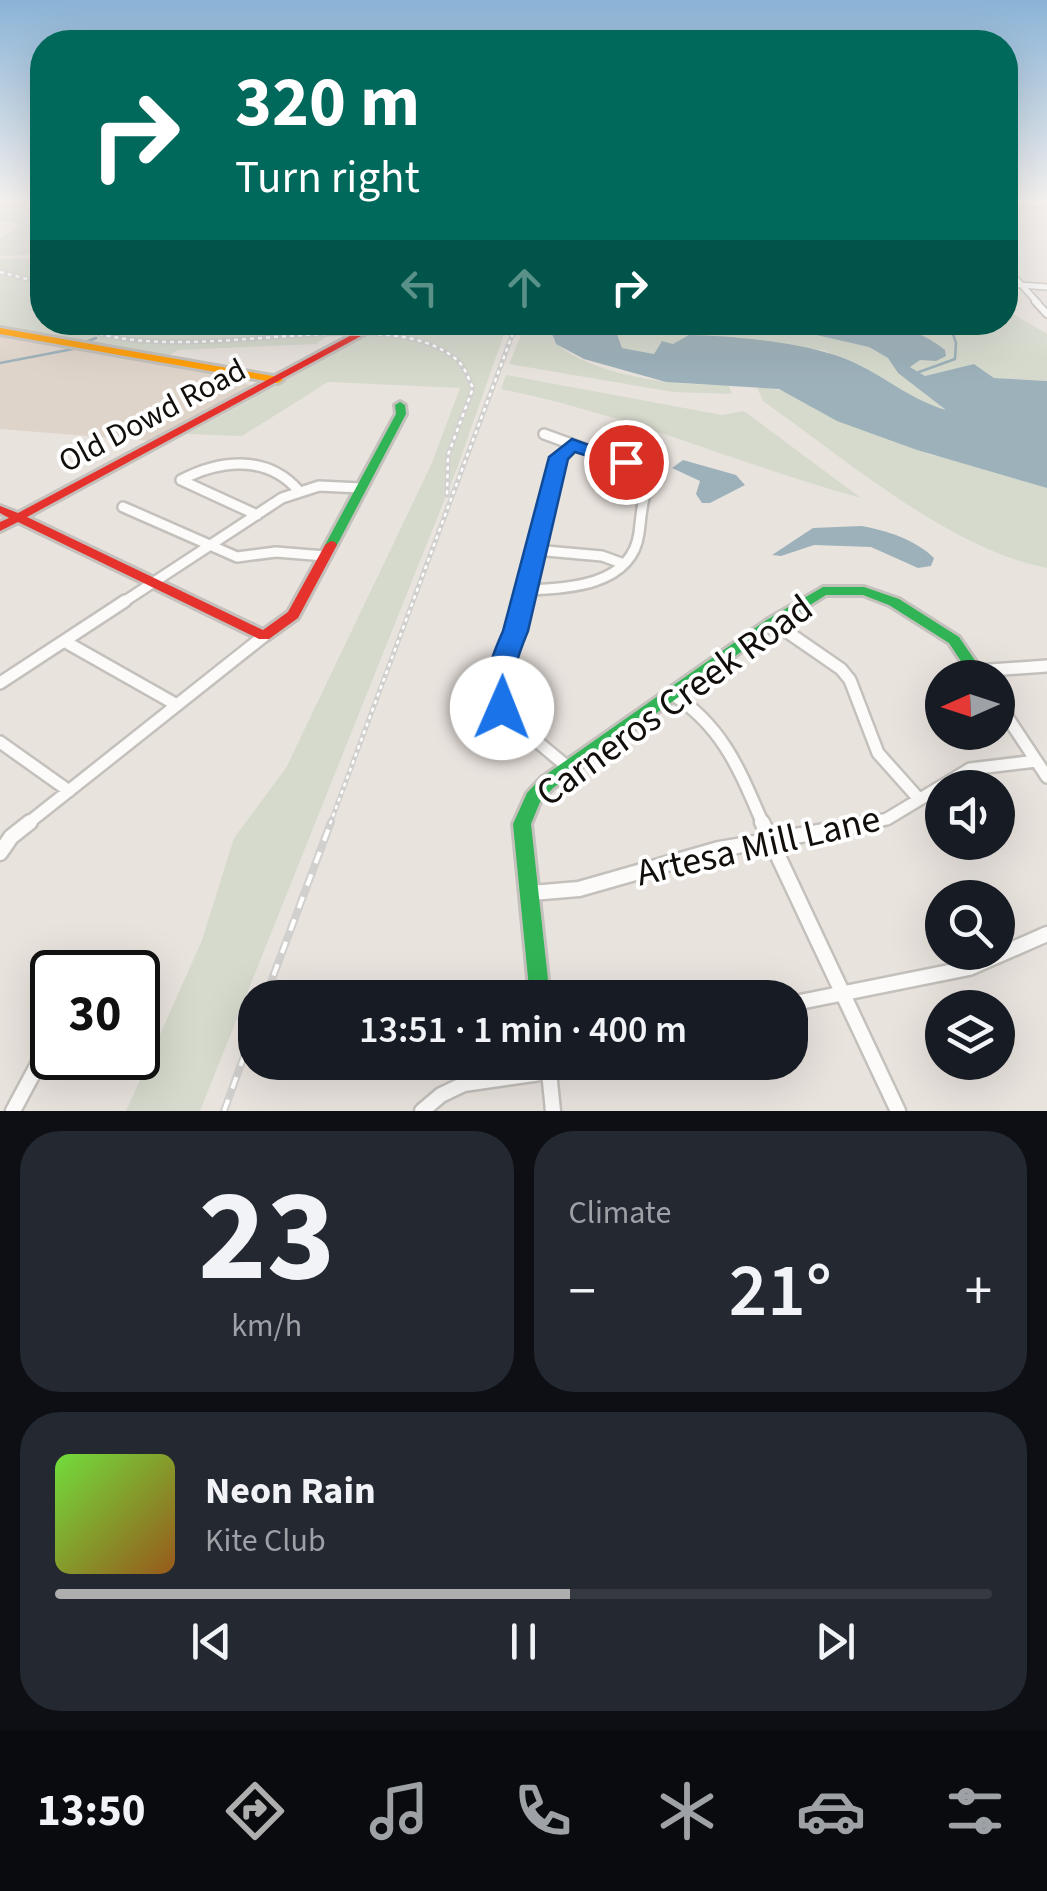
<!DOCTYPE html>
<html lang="en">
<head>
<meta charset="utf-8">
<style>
  :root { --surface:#171b24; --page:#242831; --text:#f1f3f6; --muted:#9ea1a6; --line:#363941; --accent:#aeaeae }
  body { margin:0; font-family:"Source Sans 3",sans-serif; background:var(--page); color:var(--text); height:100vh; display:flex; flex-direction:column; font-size:38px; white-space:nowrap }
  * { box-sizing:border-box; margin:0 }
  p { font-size:32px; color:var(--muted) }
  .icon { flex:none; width:55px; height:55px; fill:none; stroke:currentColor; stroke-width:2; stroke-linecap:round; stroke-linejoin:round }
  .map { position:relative; height:1111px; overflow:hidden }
  .drawer { display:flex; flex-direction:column; gap:20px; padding:20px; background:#0d0f14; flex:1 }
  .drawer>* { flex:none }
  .banner { position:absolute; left:30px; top:30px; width:988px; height:305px; border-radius:40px; box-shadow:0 10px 40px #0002; background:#00695c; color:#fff; overflow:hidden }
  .needle { width:65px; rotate:267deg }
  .tools { position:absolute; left:925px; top:660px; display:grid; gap:20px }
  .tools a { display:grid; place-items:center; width:90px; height:90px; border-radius:50%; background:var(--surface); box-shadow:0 10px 40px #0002; font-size:50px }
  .speed { position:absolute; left:30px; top:950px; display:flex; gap:20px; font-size:50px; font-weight:700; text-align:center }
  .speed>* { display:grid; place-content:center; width:130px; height:130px; border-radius:50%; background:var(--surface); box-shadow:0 10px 40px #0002; line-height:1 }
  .speed .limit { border:5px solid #111; border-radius:15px; background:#fff; color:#111 }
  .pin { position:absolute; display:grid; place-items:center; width:85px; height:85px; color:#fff; margin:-42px; border:5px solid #fff; border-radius:50%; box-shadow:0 2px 10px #0007 }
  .me { position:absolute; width:110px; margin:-55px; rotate:1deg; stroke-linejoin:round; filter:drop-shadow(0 0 8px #0008) }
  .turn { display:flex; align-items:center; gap:35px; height:210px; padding:0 40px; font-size:45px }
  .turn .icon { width:130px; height:130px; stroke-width:2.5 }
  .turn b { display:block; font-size:70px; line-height:85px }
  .lanes { display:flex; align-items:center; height:95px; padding:0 40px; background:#0003; justify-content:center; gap:50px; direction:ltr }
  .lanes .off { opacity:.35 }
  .big { font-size:75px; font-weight:600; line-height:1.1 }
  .drawer .card { flex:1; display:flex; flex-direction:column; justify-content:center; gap:15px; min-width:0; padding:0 35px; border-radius:40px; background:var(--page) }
  .drawer .dial { align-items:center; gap:0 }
  .dial b { font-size:130px; line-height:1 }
  .song { display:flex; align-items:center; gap:30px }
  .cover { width:120px; height:120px; border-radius:15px; background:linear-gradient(135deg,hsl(100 70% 55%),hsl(30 70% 35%)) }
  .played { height:10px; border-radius:5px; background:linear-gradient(90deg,var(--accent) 55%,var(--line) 55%) }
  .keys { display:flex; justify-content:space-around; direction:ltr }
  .heat { display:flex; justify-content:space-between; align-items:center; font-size:55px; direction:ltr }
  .drawer .tiles { flex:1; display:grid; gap:20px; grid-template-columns:1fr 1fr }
  .card:last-child { grid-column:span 2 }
  .trip { position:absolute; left:238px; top:980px; width:570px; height:100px; border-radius:40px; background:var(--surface); box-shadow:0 10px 40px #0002; font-weight:600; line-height:100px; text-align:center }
  .tab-bar { display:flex; height:160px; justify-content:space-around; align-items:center; background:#090b0e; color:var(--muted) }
  .tab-bar .icon { width:70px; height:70px }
  .tab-bar .current { color:var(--accent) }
  .tab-bar b { font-size:45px; color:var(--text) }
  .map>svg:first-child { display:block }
  .built { fill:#dfd4ca }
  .green { fill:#d6dacd }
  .water { fill:#9db1ba }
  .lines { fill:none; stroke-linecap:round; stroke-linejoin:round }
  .stream { stroke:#9db1ba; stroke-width:2.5 }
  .street-far4-casing { stroke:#c4c0bc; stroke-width:8 }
  .street-far3-casing { stroke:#c4c0bc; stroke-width:10 }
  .street-far2-casing { stroke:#c4c0bc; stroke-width:14 }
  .street-far1-casing { stroke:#c4c0bc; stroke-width:16 }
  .street-casing { stroke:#c4c0bc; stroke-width:19 }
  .fast-casing { stroke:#c4c0bc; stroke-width:6 }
  .slow-casing { stroke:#c4c0bc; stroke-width:6 }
  .jam-casing { stroke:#c4c0bc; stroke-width:6 }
  .street-far4 { stroke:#fcfbfa; stroke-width:5 }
  .street-far3 { stroke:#fcfbfa; stroke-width:6 }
  .street-far2 { stroke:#fcfbfa; stroke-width:9 }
  .street-far1 { stroke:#fcfbfa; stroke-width:11 }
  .street { stroke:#fcfbfa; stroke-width:14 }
  .fast { fill:#30b455; fill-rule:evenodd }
  .slow { fill:#ff9f0a; fill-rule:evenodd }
  .jam { fill:#e5322d; fill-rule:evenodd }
  .rail-far1-casing { stroke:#d1d0cf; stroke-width:5 }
  .rail-casing { stroke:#d1d0cf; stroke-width:8 }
  .rail-far1 { stroke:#fff; stroke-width:2.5; stroke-dasharray:4; stroke-linecap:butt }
  .rail { stroke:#fff; stroke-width:4; stroke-dasharray:12; stroke-linecap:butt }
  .route { fill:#1a73e8; stroke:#114b97; stroke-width:2.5 }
  .labels { text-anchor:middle; stroke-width:8; stroke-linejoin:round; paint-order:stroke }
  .street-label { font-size:32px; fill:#110e0b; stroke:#fff }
  .near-street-label { font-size:38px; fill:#110e0b; stroke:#fff }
</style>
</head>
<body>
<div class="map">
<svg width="1047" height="1111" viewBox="0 0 1047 1111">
  <rect width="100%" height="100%" fill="#e9e3de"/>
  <path class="built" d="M0,334L214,373L212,375L254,386L152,441L0,429Z"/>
  <path class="green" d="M0,202H42V248L25,255L0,256V239L20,224L0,221Z
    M23,258L42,262V322L346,323L316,344L178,350L168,356L0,328V259Z
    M1005,309L1047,334V381L994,378L974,364L925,376L909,367L935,342L930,340L892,324L822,326L802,323L1005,322Z
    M722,322L790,329L869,347L888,358L898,373L951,412L908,396L855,363L822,350L689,335L673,344L662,341L654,354L622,348L613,323Z
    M392,323H508L456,471L200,1111H126L202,940L234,838L286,768L431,465L460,388L328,382L242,436L187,434Z
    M526,323H555L553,340C587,376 681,387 728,384L732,394L673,392L509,364Z
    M506,375L722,415L744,411L861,498C741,465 624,413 501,389Z
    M756,385L787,392L837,420L931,455L963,461L1047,488V568C951,550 844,458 763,401Z"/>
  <path class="water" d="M802,323C856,337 890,307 945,350L946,356L936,361L920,360L910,367L925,376L974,364L994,378L1047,381V488L917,450L837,421L779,389L666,382L584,359L556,344L552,334L555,323H613L622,348L654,354L662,341L673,344L689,335C736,336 816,343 857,364C888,379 912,400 946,410L898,373L888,358L869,347L790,329L722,323Z
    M683,460L736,475L745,485L710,503H702L696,494L700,481L672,468Z
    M861,526C886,530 916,540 934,558L931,566L918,568L871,547L814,545L781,556L772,555L813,528Z"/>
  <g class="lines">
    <path class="stream" d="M104,335L164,322
      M83,343L96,338
      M0,363L73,349
      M919,372L955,359L956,343L949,322"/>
    <g class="street-far4-casing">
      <path id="street-far4" d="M1005,203L1047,204
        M1005,240L1011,238
        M1005,267L1038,303
        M1020,285L1047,287"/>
    </g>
    <g class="street-far3-casing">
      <path id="street-far3" d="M1035,301L1047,314"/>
    </g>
    <g class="street-far2-casing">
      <path id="street-far2" d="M181,480C219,460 266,454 298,490
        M181,480L257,515
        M123,507L237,557L276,552L325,556
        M535,550L602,556L624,564
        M525,590C567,589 632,586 639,533C642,511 641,493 656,475L544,434
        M122,603L282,498L319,486L361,488
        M524,603L555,465L572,445"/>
    </g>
    <g class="street-far1-casing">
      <path id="street-far1" d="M525,601C496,710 473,689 569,768
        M773,622L841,669L850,680L878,753L919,799
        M64,641L177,705
        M976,671L1047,666
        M0,683L125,601
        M672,694C723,726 740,771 763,824
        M998,703L1047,777
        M0,742L69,791
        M27,824L264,636
        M864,824L887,819L970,769L1036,761"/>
    </g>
    <g class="street-casing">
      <path id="street" d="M762,822L898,1111
        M0,853L11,837L30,822
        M531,893L579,889L719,849L877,822
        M790,1004L969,968L1047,934
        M548,1062L553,1111
        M13,1111L52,1038
        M422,1111L441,1095L464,1084L618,1062"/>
    </g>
    <g class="fast-casing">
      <path id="fast" d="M400,402L405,405L406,414L337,545L331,549L327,548L325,545L396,414L395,405Z
        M823,587H864L899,599L959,637L987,678H972L949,643L889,605L863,595H826L778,625L553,788L540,802L531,824L550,998H530L513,824L527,793L541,778L768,619Z"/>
    </g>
    <g class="slow-casing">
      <path id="slow" d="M0,328L278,377L283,380L278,383L0,334Z"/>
    </g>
    <g class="jam-casing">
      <path id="jam" d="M376,322H387L27,517L263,630L288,612L325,545L331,541L335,542L337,545L298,618L269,639H259L18,522L0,531V522L9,518L0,513V506L18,513Z"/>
    </g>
    <use href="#street-far4" class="street-far4"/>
    <use href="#street-far3" class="street-far3"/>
    <use href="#street-far2" class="street-far2"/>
    <use href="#street-far1" class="street-far1"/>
    <use href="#street" class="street"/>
    <use href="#fast" class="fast"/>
    <use href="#slow" class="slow"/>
    <use href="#jam" class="jam"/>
    <g class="rail-far1-casing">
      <path id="rail-far1" d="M0,272L42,283
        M69,322C172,377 386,294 458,361C465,367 469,380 473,388L448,455L447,495
        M330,824L517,322"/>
    </g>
    <g class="rail-casing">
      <path id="rail" d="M265,998L331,822
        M224,1111L255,1026"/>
    </g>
    <use href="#rail-far1" class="rail-far1"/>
    <use href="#rail" class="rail"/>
  </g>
  <linearGradient id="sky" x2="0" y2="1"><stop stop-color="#8ab3d6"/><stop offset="0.56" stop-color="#f5f2f0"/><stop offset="1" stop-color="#f5f2f0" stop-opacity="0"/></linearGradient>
  <rect width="1047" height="358" fill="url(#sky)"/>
  <path class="route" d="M572,439L636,462L626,468L575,452L568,459L528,631C518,655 507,684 516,708L512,716L502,719L493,716C478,689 491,658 503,631L549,457Z"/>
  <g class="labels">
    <g class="street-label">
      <text transform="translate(152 415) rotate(-28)" y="11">Old Dowd Road</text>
    </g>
    <g class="near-street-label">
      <text transform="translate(674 700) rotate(-36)" y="13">Carneros Creek Road</text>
      <text transform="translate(758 845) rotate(-13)" y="13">Artesa Mill Lane</text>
    </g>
  </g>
</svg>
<div class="tools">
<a><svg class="needle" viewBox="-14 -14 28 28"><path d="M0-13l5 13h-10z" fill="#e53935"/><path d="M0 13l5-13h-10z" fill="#9ea1a6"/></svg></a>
<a><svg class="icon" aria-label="sound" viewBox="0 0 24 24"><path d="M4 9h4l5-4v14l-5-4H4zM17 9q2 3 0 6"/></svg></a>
<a><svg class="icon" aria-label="search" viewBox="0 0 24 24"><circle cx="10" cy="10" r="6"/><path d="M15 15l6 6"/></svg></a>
<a><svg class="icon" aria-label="layers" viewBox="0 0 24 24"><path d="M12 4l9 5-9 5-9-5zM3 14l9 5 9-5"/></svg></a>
</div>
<div class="speed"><div class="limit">30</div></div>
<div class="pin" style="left:626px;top:462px;background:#d93025"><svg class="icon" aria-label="arrive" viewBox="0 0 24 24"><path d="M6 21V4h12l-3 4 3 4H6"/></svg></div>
<svg class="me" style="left:502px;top:708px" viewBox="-20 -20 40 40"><circle r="19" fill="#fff"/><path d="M0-13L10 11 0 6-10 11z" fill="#1a73e8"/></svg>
<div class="trip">13:51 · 1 min · 400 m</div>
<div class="banner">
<div class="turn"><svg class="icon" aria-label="right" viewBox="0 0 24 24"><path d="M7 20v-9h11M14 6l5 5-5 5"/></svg><div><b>320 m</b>Turn right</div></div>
<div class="lanes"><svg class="icon off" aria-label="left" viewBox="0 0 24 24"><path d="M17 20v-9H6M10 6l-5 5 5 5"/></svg><svg class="icon off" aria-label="ahead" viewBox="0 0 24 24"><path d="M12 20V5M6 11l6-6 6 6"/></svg><svg class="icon" aria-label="right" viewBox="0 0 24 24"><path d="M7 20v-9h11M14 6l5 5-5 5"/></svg></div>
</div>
</div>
<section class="drawer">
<div class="tiles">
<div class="card dial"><b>23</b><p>km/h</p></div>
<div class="card"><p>Climate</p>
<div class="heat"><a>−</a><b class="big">21°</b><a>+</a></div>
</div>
<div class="card">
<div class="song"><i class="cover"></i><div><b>Neon Rain</b><p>Kite Club</p></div></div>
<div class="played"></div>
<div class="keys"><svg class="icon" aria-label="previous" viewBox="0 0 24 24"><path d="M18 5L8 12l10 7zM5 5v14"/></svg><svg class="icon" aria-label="pause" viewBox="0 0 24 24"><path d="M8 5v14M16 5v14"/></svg><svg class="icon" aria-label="next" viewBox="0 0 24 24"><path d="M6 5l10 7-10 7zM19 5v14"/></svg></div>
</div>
</div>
</section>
<nav class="tab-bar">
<b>13:50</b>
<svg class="icon current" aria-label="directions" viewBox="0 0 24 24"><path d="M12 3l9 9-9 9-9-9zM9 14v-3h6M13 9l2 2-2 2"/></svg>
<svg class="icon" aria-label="music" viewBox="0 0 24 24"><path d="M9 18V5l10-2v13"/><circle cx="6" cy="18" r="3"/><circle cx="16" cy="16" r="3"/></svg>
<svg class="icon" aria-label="phone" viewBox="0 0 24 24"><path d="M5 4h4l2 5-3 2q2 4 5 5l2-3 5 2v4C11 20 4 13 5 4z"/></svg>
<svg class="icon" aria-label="climate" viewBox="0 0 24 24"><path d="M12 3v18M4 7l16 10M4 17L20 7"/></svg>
<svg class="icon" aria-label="car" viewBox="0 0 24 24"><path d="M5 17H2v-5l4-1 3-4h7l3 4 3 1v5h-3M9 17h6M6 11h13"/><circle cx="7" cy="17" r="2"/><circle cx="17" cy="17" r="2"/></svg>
<svg class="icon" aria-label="filters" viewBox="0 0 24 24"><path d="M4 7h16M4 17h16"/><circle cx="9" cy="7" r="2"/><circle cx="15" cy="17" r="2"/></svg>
</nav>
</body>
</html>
